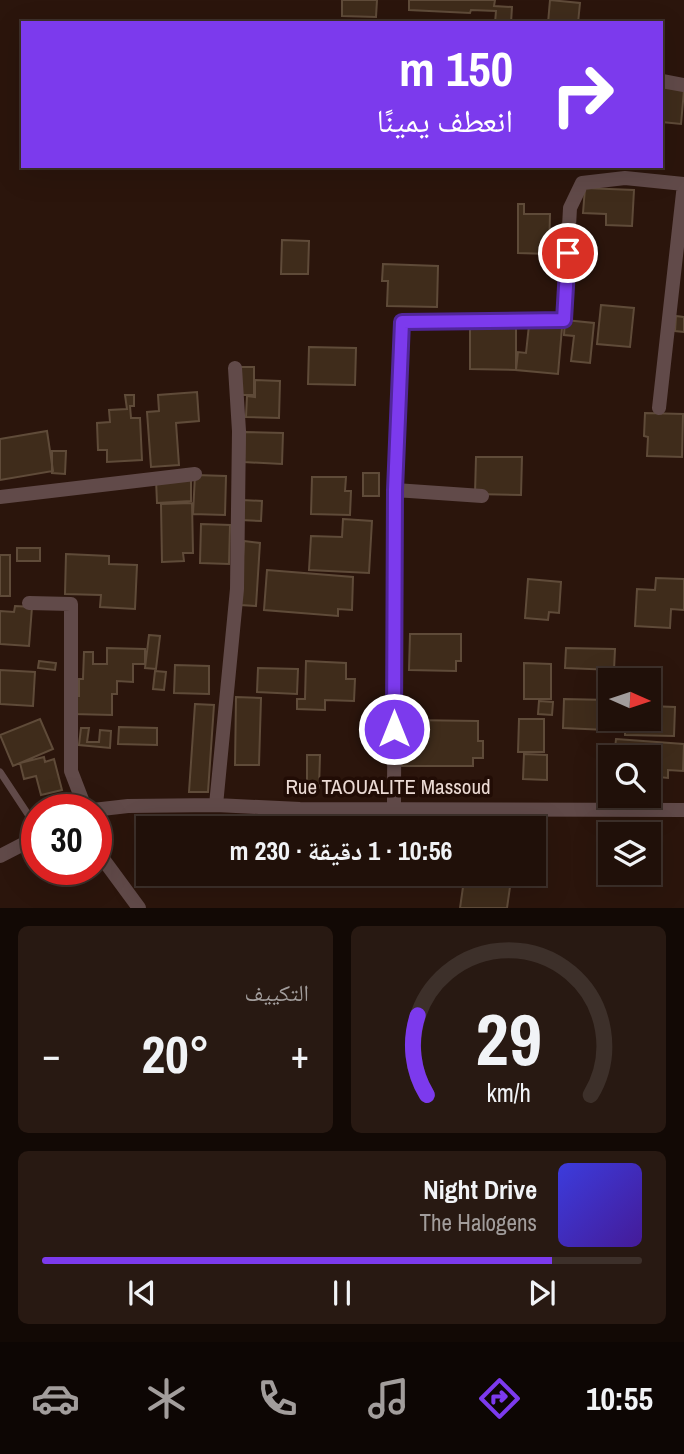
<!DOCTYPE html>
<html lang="ar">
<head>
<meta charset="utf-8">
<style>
  :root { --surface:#201009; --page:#281912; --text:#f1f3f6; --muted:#a29d9c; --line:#3d302a; --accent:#7c3aed }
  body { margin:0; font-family:"Archivo Narrow","Noto Naskh Arabic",sans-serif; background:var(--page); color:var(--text); direction:rtl; height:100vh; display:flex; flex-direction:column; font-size:26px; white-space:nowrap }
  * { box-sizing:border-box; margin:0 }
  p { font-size:23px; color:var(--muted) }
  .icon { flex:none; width:38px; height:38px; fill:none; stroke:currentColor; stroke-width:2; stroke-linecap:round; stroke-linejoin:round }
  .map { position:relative; height:908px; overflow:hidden; direction:ltr }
  .details { display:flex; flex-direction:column; gap:18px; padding:18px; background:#120905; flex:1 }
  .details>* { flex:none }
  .guide { position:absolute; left:21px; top:21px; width:642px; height:147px; border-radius:0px; box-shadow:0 7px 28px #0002,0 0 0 2px var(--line); direction:rtl; background:#7c3aed; color:#fff; overflow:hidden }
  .needle { width:46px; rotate:93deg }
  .tools { position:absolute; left:598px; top:668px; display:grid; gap:14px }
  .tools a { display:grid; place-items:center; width:63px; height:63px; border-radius:0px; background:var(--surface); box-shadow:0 7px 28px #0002,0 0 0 2px var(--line); font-size:35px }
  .speed { position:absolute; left:21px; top:794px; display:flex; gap:14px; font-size:35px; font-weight:700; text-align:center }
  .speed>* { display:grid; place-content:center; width:91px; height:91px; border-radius:50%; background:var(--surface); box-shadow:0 7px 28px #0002,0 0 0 2px var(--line); line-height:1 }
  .speed .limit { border:10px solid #d22; background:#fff; color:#111 }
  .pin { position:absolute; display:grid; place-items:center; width:60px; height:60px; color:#fff; margin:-30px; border:4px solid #fff; border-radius:50%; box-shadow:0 2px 7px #0007 }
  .me { position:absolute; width:77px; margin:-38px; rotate:0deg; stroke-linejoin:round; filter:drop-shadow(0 0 5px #0008) }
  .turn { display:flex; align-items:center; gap:24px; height:147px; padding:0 35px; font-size:32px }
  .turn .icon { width:91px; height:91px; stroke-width:2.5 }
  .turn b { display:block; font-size:49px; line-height:60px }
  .big { font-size:52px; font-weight:800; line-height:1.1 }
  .details .widget { flex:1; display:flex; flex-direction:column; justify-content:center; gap:10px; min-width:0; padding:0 24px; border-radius:10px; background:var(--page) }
  .details .dial { align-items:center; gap:0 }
  .dial svg { height:182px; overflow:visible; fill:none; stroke:var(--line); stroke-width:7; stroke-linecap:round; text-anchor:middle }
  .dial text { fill:var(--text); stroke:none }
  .song { display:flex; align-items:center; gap:21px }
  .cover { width:84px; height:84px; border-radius:10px; background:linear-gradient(135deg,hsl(240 70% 55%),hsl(260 70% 35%)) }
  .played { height:7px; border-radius:4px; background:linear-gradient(90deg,var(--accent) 85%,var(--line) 85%) }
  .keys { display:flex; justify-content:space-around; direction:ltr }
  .heat { display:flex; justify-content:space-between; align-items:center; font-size:38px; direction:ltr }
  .details .tiles { flex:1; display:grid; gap:18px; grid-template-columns:1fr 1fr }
  .widget:last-child { grid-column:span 2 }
  .trip { position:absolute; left:136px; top:816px; width:410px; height:70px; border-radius:0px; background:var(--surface); box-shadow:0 7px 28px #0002,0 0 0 2px var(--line); font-weight:800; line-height:70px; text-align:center; direction:rtl }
  .tab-bar { display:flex; height:112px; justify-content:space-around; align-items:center; background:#0d0604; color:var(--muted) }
  .tab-bar .icon { width:49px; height:49px }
  .tab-bar .active { color:var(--accent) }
  .tab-bar b { font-size:32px; color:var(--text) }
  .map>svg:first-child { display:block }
  .building { fill:#3f2c1b; stroke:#5f4b39; stroke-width:2 }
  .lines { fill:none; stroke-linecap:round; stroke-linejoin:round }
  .service { stroke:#614a49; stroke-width:7 }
  .minor { stroke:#614a49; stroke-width:14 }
  .route-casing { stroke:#51269a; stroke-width:18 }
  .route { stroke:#7c3aed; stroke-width:12 }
  .labels { text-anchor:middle; stroke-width:7; stroke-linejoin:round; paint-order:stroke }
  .street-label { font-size:21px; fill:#ebdad4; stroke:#210c05 }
</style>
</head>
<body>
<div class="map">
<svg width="684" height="908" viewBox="0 0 684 908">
  <rect width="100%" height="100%" fill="#2b150c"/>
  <path class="building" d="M342,0H377L376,17L342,16Z
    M409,0H495L494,6L512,7L511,23H495L496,11L471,10L470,13L409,10Z
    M550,0L580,3L578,23H548Z
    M662,87L684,90L681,124L662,122Z
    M585,188L634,190L632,226L606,225V214L583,213Z
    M518,204H524V214H550L549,254L518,253Z
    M282,240L309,241L308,274H281Z
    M383,264L438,266L437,307L387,306L388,281H382Z
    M601,305L634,308L630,347L597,344Z
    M676,316L684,317V332L675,331Z
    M565,320L594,323L590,363L571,361L574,336L564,335Z
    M529,325L562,328L558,374L516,370L518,352L526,353Z
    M470,326L516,327V370L470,369Z
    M309,347L356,348L355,385L308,384Z
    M240,367H254V395H240Z
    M255,380L280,381L279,418L246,417L247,396L255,397Z
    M197,392L199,421L176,423L179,465L151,467L147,412L159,411L158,395Z
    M125,395H134V406H130L131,418H140L142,460L107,462V450H98L97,423L110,422L109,410L127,409Z
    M645,413L683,414L682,457L647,456L648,437L644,436Z
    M47,431L53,471L0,480V439Z
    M245,432L283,433L282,464L244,462Z
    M52,451H66L65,474L52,473Z
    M476,457H522L521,495L475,494Z
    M363,473H379V496H363Z
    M195,475L226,476L225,515L193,514Z
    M312,477H346L345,491H351L350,515L311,514Z
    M191,478V501L157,503L156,479Z
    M242,500L262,501L261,521L241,520Z
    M192,503L193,553H183L184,561L162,562L161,504Z
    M343,519L372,521L369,573L309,570L311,536L342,537Z
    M201,524L230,525L229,564L200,563Z
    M244,541L260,543L256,606L240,605Z
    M17,548H40V561H17Z
    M66,554L109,556V564L137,565L135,609L100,607L101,595L65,594Z
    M0,555H10V596H0Z
    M267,570L353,577L352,610L338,609V616L264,610Z
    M656,578L684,579V610L671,609L670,628L635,626L637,589L655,590Z
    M528,579L561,582L559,613L549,612L548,620L525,618Z
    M15,606L32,607L29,646L0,644V611L14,612Z
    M410,634H461V661H456V671L409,670Z
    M149,635L160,636L156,669L145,668Z
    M107,648L145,649V664H133V682L117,681V694H112V715L73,714V696H79V679H83L84,652H93V664H107Z
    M566,648L615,649L614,670L565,668Z
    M39,661L56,663L55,670L38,668Z
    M306,661L346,663V679H355L354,701L325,700V710L297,709V699H305Z
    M524,663L551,664V699H524Z
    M175,665L209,666V694L174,693Z
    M258,668L298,669L297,694L257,692Z
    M0,670L35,672L33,706L0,704Z
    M155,671L166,672L164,690L153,689Z
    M236,697L261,698L259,765H235Z
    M564,699L608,700L607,730L563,728Z
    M539,701L553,702L552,715L538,714Z
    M195,704L214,705L208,792H189Z
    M649,706L675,707L674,736L625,735V719H649Z
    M40,719L53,749L13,766L0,735Z
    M519,719H544V752H518Z
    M410,720L478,721V741H483V758H473V766H400V741H410Z
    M119,727L157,728V745L118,744Z
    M81,728H89L87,742H99L100,730L111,731L110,748L79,745Z
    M616,739L684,744L683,771L668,770V778L649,776V758H614Z
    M524,754L547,755V780L523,779Z
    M307,755H320L319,788L307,787Z
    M44,757L45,762L54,759L62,790L41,795L36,776L24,779L20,763Z
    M486,817L518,821V828H484Z
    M447,873H512L507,908H460L463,887L446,885Z"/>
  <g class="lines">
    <path class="service" d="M0,772L37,828"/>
    <path class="minor" d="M662,81L684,85
      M659,408L684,184
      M395,490L482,496
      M0,497L195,474
      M29,603L71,604V771L86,810
      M216,805L237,589L239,431L235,368
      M394,809L395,490L403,322L564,320L570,208L582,183L625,178L684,184
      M93,810L128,806L216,805L300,809L684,810
      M96,839L103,859L139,908
      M0,856L37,837"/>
  </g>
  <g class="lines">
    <g class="route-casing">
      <path id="route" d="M394,729L395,490L402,322L564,320L568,253"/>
    </g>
    <use href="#route" class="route"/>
  </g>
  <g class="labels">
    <g class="street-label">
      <text x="388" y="794">Rue TAOUALITE Massoud</text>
    </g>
  </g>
</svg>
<div class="tools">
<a><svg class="needle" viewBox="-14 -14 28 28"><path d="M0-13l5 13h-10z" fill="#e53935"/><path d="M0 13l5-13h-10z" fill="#a29d9c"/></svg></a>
<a><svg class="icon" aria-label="search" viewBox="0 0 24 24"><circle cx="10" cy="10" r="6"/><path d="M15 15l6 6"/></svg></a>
<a><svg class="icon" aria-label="layers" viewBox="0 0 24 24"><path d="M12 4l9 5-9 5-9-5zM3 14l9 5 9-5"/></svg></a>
</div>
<div class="speed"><div class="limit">30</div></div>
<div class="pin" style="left:568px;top:253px;background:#d93025"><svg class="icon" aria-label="arrive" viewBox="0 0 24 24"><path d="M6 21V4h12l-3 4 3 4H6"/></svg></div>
<svg class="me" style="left:394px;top:729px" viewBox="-20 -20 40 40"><circle r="17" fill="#7c3aed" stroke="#fff" stroke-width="3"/><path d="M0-11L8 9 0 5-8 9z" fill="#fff"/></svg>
<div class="trip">10:56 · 1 دقيقة · 230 m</div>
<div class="guide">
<div class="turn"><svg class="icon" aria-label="right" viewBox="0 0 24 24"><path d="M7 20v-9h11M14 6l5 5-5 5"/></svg><div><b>150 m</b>انعطف يمينًا</div></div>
</div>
</div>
<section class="details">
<div class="tiles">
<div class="widget dial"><svg viewBox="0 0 100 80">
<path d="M14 69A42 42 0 1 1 86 69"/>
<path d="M14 69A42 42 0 0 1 10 34" stroke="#7c3aed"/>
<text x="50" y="56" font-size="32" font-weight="700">29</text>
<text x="50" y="72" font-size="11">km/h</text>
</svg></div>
<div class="widget"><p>التكييف</p>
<div class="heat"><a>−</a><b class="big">20°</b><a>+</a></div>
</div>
<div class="widget">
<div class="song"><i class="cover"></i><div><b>Night Drive</b><p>The Halogens</p></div></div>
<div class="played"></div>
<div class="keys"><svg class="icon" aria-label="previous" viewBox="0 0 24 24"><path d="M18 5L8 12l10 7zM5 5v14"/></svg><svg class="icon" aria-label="pause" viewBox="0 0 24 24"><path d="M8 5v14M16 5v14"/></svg><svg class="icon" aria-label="next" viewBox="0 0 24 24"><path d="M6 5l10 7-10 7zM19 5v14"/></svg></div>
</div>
</div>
</section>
<nav class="tab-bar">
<b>10:55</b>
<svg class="icon active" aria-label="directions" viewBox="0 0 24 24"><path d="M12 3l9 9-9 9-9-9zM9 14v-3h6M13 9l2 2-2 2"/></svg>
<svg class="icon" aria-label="music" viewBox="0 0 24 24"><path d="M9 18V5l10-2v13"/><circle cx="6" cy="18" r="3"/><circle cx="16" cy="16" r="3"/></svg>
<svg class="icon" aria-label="phone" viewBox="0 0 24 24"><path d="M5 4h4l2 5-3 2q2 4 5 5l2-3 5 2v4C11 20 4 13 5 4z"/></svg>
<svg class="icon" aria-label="climate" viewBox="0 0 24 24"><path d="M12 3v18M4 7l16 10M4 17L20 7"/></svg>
<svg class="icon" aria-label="car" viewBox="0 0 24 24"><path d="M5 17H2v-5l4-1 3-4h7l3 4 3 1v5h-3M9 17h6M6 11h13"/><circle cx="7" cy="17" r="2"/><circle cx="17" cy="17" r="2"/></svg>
</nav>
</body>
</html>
